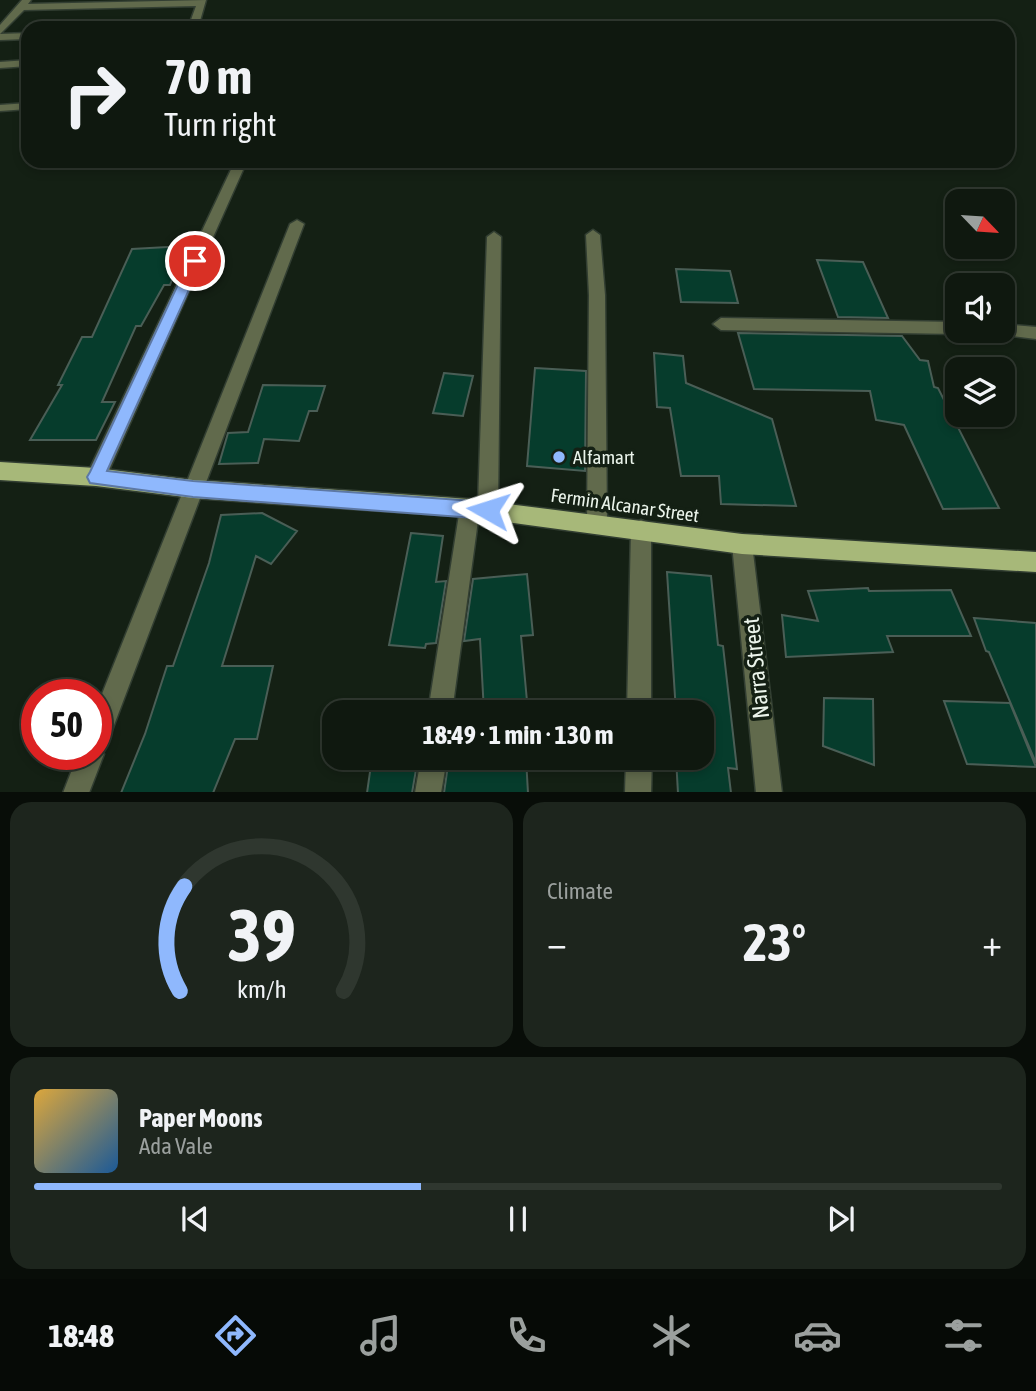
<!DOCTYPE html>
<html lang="en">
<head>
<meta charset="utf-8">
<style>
  :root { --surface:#0f180f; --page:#1d251d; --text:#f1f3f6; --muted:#9ba09e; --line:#2f372f; --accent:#8fb8fd }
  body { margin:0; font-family:"Asap Condensed",sans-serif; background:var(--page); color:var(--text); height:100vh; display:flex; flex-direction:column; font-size:26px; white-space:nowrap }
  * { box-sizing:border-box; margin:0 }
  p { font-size:23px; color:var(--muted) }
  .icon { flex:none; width:38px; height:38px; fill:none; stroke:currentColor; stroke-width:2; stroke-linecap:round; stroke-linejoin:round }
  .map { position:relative; height:792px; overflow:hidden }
  .side { display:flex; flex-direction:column; gap:10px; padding:10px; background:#080d08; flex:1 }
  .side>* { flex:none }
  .banner { position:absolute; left:21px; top:21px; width:994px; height:147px; border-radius:21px; box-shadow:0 4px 10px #0003,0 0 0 2px var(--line); background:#0f180f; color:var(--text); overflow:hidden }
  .needle { width:46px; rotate:115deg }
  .controls { position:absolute; left:945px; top:189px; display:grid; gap:14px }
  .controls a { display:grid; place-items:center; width:70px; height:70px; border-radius:14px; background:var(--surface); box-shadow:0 4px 10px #0003,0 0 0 2px var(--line); font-size:35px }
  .speed { position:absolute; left:21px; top:679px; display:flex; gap:14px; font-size:35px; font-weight:700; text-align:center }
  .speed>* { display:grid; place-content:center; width:91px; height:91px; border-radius:50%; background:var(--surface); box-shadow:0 4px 10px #0003,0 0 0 2px var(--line); line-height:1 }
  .speed .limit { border:10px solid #d22; background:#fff; color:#111 }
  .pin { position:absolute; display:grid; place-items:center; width:60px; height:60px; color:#fff; margin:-30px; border:4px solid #fff; border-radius:50%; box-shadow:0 2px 7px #0007 }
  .me { position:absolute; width:77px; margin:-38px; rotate:276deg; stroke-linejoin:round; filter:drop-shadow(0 0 5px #0008) }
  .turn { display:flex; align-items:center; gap:24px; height:147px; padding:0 28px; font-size:32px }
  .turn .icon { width:91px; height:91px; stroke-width:2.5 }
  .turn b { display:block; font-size:49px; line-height:60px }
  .big { font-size:52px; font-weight:700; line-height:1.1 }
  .side .widget { flex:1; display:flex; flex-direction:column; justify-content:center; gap:10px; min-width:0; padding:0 24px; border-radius:21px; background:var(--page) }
  .side .dial { align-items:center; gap:0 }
  .dial svg { height:182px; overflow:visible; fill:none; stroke:var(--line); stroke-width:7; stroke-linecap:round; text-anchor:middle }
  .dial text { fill:var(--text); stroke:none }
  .song { display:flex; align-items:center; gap:21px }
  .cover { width:84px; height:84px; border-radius:10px; background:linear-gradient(135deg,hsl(40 70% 55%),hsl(210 70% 35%)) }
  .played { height:7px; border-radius:4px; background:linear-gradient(90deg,var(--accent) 40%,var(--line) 40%) }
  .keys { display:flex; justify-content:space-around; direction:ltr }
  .heat { display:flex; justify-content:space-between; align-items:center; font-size:38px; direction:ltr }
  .side .tiles { flex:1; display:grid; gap:10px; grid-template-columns:1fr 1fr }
  .widget:last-child { grid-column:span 2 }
  .trip { position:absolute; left:322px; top:700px; width:392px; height:70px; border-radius:21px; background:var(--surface); box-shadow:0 4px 10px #0003,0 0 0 2px var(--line); font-weight:700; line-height:70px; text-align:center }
  .tabs { display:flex; height:112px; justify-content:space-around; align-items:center; background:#060a06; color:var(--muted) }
  .tabs .icon { width:49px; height:49px }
  .tabs .selected { color:var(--accent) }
  .tabs b { font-size:32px; color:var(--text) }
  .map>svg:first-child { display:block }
  .building { fill:#063c2c; stroke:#4a5e56; stroke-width:2 }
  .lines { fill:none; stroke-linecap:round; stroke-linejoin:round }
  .minor-casing { stroke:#323e32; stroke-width:3 }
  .major-casing { stroke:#323e32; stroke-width:3 }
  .minor { fill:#616a4c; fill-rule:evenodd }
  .major { fill:#a7b879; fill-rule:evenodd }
  .route { fill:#8fb8fd; stroke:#5d78a4; stroke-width:2 }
  .poi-dot { fill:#8fb8fd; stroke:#142014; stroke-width:2.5 }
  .labels { text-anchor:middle; stroke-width:7; stroke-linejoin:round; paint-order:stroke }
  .poi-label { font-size:19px; fill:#ebf4eb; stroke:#142014; text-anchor:start }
  .street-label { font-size:19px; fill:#ebf4eb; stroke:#142014 }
  .near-street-label { font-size:23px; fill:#ebf4eb; stroke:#142014 }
</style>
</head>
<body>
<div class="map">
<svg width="1036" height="793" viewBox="0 0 1036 793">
  <rect width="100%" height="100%" fill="#142014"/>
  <path class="building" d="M185,246L170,285H164L141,326H136L102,402H115L96,440H30L62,385H58L82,337H92L132,249Z
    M817,260L863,262L888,318L838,317Z
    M676,269L730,271L738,303L681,302Z
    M738,333L902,336L920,360L928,361L934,387L938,388L999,508L943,509L904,425L876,420L870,391L754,389Z
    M654,353L683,356L686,383L772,419L796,506L721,504L719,476H681L670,408L657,407Z
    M535,368L586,371L585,471L527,466Z
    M444,373L473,376L463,416L433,413Z
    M263,385L325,386L317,411H309L299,441L264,439L258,463L219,464L228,433L248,432Z
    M262,513L297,531L271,564L256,556L222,666H273L257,739H235L213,793H121L145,734L167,666H173L209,563L221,515Z
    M411,533L443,536L436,582L446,581L436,643L426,644L425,648L389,645Z
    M667,572L711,576L718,645L723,646L737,769L728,768L731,793H678L676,758H702V712H676Z
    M527,574L533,635L521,636L528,712H484L480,639L464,641L473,579Z
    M868,588L869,591L951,590L971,636H887L893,652L786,657L782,615L818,621L808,591Z
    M974,618L1036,623V763L989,652L986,651Z
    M824,698L873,699L874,765L823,746Z
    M944,701L1010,703L1036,767L967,764Z
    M372,758H418L412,793H367Z
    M449,758H526L528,793H444Z"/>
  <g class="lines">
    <g class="minor-casing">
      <path id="minor" d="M22,0H31L28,4L206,0L198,28H188L196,6L24,10L0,34V25Z
        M28,33V39L0,40V34Z
        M28,60V66L0,68V62Z
        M28,103V109L0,111V105Z
        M235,161H247L106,477L103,483L96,486L89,483L86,477Z
        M297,220L304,224L108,741L102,751L104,754L89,793H63L78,754H96V709L290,224Z
        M593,230L600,235L605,295L607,524L604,531L597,534L590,531L587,524L589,295L586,235Z
        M494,232L501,237L498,510L495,517L488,519L479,513L452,712H428L460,508L463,501L470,499L478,504L487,237Z
        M721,318L957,322V331H963L957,334L721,330L713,324Z
        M1003,324L1036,327V339L997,334L995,331H1003Z
        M641,520L648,523L651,530V712H627L631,530L634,523Z
        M742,534L749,537L752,544L782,793H756L732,544L735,537Z
        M421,758H447L441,793H415Z
        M626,758H652L651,793H625Z"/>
    </g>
    <g class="major-casing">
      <path id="major" d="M0,462L96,468L193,480L470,499L742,534L1036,552V572L742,554L470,517L193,498L96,486L0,480Z"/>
    </g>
    <use href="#minor" class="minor"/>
    <use href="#major" class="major"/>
  </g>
  <path class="route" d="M195,257L202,261L107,471L193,481L488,502L494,504L497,510L494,516L488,519L193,497L90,483L87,477L90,472L189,261Z"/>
  <circle class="poi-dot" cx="559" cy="457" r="7"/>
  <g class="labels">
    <g class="poi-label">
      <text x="573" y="464">Alfamart</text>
    </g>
    <g class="street-label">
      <text transform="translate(625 505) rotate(8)" y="7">Fermin Alcanar Street</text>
    </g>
    <g class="near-street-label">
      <text transform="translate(756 668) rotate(-96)" y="8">Narra Street</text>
    </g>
  </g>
</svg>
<div class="controls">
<a><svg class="needle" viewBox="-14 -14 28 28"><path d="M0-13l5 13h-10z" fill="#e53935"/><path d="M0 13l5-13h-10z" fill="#9ba09e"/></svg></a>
<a><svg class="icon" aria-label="sound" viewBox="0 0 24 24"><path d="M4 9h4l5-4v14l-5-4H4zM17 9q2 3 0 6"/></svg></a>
<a><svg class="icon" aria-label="layers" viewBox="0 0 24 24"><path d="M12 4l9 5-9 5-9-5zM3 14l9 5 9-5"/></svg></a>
</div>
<div class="speed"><div class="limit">50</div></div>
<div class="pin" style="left:195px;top:261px;background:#d93025"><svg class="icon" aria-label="arrive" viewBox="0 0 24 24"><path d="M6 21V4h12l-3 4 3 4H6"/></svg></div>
<svg class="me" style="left:488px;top:510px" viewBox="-20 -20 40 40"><path d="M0-17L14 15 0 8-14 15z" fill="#8fb8fd" stroke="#fff" stroke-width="4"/></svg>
<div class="trip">18:49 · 1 min · 130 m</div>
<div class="banner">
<div class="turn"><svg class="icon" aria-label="right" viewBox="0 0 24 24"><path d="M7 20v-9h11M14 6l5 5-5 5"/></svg><div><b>70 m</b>Turn right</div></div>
</div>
</div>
<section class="side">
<div class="tiles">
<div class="widget dial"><svg viewBox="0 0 100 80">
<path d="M14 69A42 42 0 1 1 86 69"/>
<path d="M14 69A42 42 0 0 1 16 23" stroke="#8fb8fd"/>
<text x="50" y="56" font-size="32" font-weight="700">39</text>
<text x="50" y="72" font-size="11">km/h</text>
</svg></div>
<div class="widget"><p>Climate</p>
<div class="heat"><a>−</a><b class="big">23°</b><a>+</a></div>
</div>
<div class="widget">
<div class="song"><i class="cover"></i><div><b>Paper Moons</b><p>Ada Vale</p></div></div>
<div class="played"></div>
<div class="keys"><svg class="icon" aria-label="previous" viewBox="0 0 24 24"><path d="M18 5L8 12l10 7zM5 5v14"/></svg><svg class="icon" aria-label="pause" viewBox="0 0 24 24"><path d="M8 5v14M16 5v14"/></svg><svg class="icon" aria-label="next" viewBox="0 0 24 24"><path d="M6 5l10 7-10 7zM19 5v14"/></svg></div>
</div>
</div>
</section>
<nav class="tabs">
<b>18:48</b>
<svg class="icon selected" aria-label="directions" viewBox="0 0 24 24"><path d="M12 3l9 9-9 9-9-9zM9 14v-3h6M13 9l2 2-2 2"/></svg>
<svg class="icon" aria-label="music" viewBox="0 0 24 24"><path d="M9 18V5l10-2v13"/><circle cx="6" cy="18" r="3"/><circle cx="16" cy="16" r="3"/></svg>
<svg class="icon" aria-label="phone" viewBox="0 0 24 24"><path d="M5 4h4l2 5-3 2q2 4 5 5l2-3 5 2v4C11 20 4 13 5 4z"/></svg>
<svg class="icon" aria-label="climate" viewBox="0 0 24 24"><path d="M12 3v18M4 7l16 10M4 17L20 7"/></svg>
<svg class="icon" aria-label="car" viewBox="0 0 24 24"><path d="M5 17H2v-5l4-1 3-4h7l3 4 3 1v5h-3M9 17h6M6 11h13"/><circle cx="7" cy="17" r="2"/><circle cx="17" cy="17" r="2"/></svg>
<svg class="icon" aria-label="filters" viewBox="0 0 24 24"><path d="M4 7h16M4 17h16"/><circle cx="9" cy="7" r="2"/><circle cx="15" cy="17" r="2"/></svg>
</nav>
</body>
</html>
